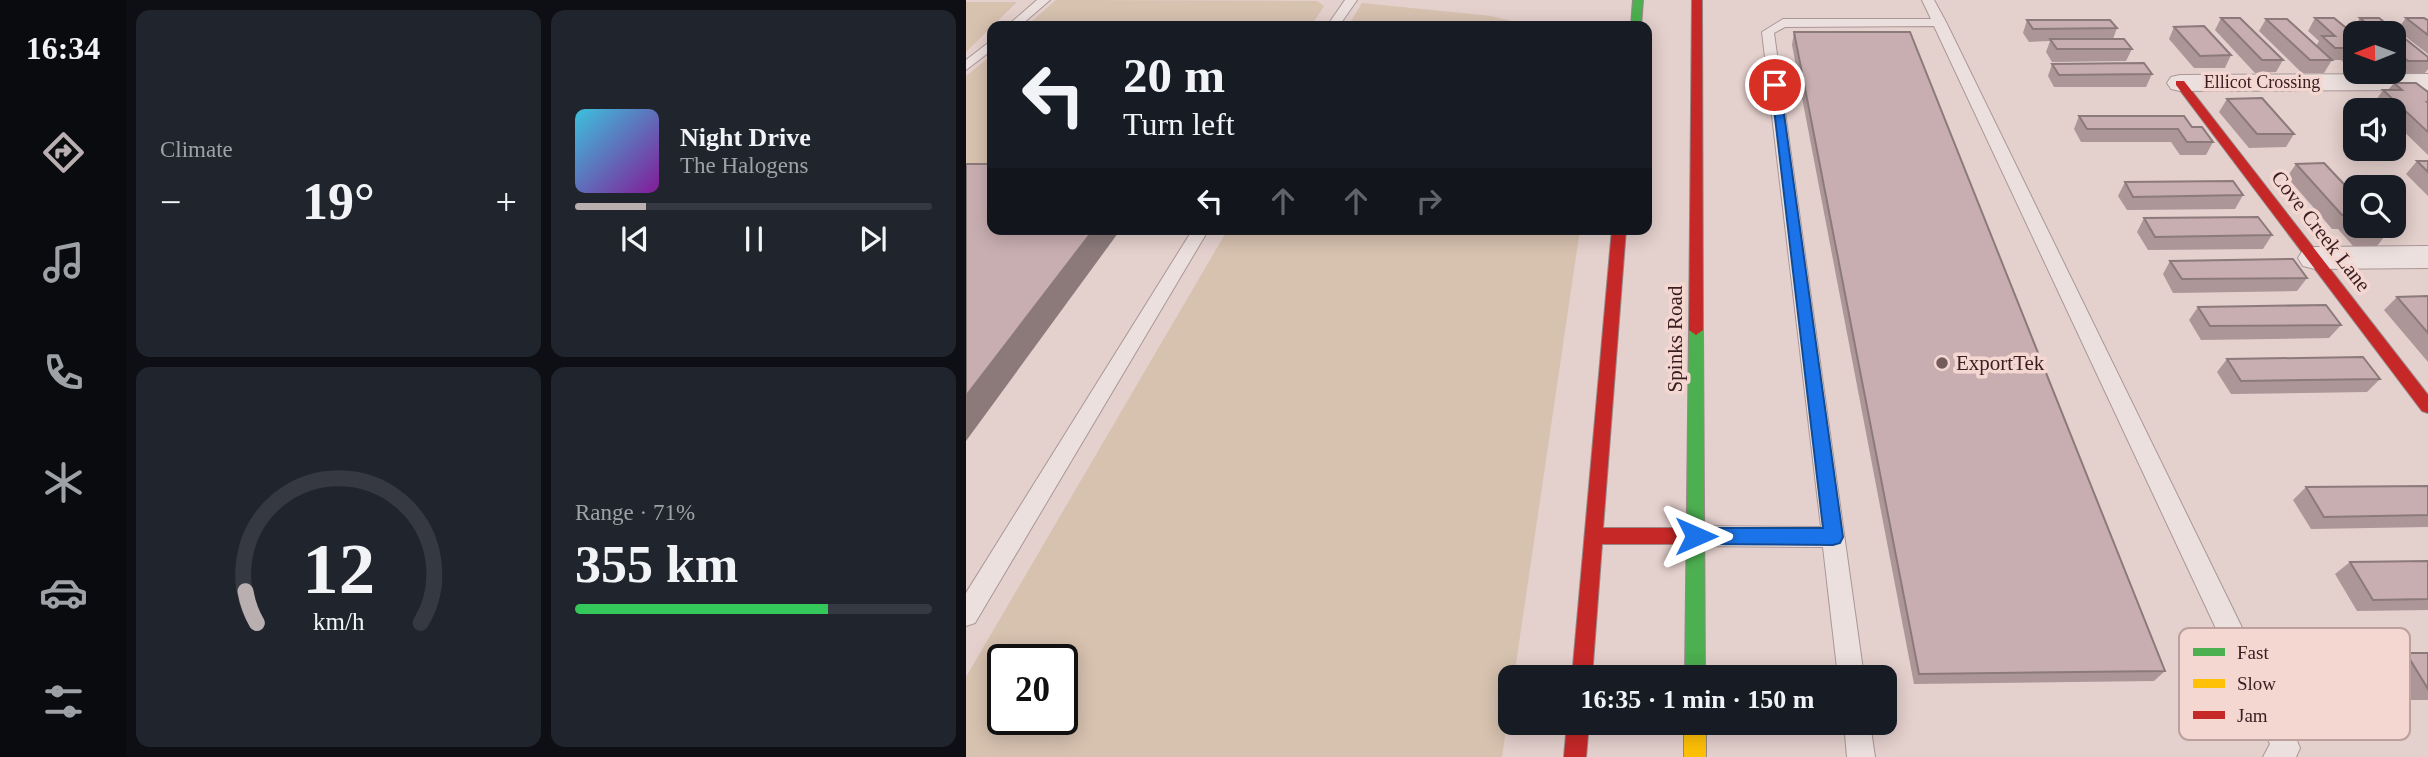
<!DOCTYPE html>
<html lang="en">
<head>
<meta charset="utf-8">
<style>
  :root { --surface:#171b24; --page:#20242c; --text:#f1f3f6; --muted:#9ea1a6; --line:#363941; --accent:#b9afb1 }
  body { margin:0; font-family:"Times New Roman",serif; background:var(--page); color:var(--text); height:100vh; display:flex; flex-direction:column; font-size:26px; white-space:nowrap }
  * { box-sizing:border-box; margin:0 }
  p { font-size:23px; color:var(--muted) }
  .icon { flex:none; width:38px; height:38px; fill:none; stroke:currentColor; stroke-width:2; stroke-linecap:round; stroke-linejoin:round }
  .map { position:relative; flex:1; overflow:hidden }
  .sheet { display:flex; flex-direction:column; gap:10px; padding:10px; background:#0d0f14; width:840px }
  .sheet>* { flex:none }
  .hud { position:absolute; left:21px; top:21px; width:665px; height:214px; border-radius:14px; box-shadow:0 4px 18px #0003; background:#171b24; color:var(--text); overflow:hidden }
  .needle { width:46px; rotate:269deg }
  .tools { position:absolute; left:1377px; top:21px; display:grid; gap:14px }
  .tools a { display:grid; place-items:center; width:63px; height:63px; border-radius:14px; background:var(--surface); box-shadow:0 4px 18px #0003; font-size:35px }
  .speed { position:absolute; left:21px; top:644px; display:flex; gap:14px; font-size:35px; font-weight:700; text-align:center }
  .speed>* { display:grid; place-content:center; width:91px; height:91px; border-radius:50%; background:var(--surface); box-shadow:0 4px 18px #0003; line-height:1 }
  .speed .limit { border:4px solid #111; border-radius:10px; background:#fff; color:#111 }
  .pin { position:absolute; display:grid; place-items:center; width:60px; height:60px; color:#fff; margin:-30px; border:4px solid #fff; border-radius:50%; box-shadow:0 2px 7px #0007 }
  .me { position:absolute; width:77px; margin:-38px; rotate:90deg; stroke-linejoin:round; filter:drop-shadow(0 0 5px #0008) }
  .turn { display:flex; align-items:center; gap:24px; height:147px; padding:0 21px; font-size:32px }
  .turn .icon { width:91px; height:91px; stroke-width:2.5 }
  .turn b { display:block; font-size:49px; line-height:60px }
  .lanes { display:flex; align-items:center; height:66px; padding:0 21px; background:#0003; justify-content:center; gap:35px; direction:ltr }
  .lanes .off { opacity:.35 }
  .big { font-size:52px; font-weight:700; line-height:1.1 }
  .sheet .card { flex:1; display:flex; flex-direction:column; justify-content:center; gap:10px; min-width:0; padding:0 24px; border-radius:14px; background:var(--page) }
  .sheet .dial { align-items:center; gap:0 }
  .dial svg { height:182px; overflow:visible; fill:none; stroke:var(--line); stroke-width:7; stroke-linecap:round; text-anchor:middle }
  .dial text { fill:var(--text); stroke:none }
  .song { display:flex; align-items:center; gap:21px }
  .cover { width:84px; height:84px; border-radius:10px; background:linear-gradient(135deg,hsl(190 70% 55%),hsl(290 70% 35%)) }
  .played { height:7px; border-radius:4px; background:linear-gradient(90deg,var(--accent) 20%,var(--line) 20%) }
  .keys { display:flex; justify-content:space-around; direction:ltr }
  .heat { display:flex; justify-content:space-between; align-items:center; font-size:38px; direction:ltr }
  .charge { height:10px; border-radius:5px; background:linear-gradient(90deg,#34c759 71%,var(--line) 0) }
  .sheet .tiles { flex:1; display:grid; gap:10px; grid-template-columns:repeat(2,1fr) }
  .trip { position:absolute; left:532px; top:665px; width:399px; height:70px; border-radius:14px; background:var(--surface); box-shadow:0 4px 18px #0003; font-weight:700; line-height:70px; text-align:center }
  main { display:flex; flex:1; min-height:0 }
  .dock { display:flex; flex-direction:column; width:126px; justify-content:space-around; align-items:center; background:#090b0e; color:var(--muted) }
  .dock .icon { width:49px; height:49px }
  .dock .active { color:var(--accent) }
  .dock b { font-size:32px; color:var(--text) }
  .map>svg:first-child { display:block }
  .green { fill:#d7c1af; fill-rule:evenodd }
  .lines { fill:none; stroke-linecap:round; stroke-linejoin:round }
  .lane-casing { stroke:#a99796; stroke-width:2 }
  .street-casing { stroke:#a99796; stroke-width:2 }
  .fast-casing { stroke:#998787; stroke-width:2 }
  .slow-casing { stroke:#998787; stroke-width:2 }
  .jam-casing { stroke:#998787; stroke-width:2 }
  .lane { fill:#ece0de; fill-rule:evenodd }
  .street { fill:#ece0de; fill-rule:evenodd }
  .fast { fill:#4caf50; fill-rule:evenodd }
  .slow { fill:#ffc107; fill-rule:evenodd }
  .jam { fill:#c62828; fill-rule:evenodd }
  .wall { fill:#ac9697 }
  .shaded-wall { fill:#8c7a7b }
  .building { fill:#c8aeb0; stroke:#8c7a7b; stroke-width:2 }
  .route { fill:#1a73e8; stroke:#114b97; stroke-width:2 }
  .poi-dot { fill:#745c5d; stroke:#f5d7d2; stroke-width:2.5 }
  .labels { text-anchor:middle; stroke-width:7; stroke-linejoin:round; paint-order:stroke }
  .far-street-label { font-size:18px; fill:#381e20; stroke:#f5d7d2 }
  .street-label { font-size:21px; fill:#381e20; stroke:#f5d7d2 }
  .poi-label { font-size:21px; fill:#381e20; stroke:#f5d7d2; text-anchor:start }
  .key { fill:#f5d7d2; stroke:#bca09d; stroke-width:2 }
  .key-label { font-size:19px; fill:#381e20 }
</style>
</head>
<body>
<main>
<nav class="dock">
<b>16:34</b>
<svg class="icon active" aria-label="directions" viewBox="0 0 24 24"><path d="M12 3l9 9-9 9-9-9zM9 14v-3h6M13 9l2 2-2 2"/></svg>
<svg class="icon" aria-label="music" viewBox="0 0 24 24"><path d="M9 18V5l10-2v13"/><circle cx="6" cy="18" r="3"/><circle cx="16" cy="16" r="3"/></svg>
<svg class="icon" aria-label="phone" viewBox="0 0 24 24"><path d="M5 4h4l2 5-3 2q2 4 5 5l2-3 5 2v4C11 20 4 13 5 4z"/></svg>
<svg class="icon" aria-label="climate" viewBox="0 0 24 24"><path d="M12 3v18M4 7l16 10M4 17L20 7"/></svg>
<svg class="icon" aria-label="car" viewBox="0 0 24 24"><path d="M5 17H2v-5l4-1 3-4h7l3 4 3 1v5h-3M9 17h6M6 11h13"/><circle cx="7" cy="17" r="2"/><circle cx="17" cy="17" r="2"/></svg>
<svg class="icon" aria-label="filters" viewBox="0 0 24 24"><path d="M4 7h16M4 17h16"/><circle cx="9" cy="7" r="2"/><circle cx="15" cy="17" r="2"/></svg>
</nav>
<section class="sheet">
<div class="tiles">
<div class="card"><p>Climate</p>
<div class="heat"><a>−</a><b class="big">19°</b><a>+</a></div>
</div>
<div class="card">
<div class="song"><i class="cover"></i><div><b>Night Drive</b><p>The Halogens</p></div></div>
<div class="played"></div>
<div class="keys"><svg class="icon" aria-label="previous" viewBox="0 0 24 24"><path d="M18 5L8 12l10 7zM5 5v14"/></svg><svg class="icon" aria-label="pause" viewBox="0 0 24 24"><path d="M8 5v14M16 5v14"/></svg><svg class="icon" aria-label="next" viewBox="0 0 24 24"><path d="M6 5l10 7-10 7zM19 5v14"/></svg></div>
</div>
<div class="card dial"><svg viewBox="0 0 100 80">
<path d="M14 69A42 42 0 1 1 86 69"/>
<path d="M14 69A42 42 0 0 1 9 55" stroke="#b9afb1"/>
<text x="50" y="56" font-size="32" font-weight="700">12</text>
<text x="50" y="72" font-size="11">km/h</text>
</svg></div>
<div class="card"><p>Range · 71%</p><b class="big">355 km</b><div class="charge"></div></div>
</div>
</section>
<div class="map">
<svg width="1462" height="757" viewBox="0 0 1462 757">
  <rect width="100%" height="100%" fill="#e4d0cd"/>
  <path class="green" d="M90,0L351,1L358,6L345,26H60Z
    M0,2H51L0,52Z
    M396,3L525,16L565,26H382Z
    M26,55V174H0V76Z
    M262,229H614L548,677H544V703L536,757H0V677ZM37,660H96V719H37Z"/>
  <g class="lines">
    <g class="lane-casing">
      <path id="lane" d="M71,0H84L54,26H41Z
        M379,0H391L373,26H361Z
        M956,0H968L980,22L1330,738L1334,748L1330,757H1297L1304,744L968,26L819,27L808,33L898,677H872L857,547L730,546L722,543L719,536L722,529L730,526L855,527L796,32L817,19H965Z
        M26,40V50L0,70V60Z
        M227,229H243L9,623L0,626V593Z
        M878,723H904L909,757H881Z"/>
    </g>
    <g class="street-casing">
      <path id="street" d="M1462,74V90L1214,91L1205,89L1201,83L1205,77L1214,75Z
        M1462,246V268L1349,269L1337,266L1332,258L1337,250L1349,247Z"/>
    </g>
    <g class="fast-casing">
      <path id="fast" d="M667,0H677L675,26H665Z
        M730,325L737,330L739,677H719L723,330Z"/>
    </g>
    <g class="slow-casing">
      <path id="slow" d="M718,723H740V757H718Z"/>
    </g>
    <g class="jam-casing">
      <path id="jam" d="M726,0H736L737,330L730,335L723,330Z
        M1210,81H1218L1462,395V413L1456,411L1210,85Z
        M646,229H660L637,528H730L737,530L739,536L737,542L730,544H636L626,677H606Z
        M601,723H623L620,757H598Z"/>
    </g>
    <use href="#lane" class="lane"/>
    <use href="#street" class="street"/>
    <use href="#fast" class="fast"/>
    <use href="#slow" class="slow"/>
    <use href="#jam" class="jam"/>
  </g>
  <path class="wall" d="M1255,18L1317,60L1310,72L1289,73L1249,30Z
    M1349,18L1390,36V72H1413L1411,74L1391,75L1375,60H1366L1358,73H1336L1293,31L1300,19L1350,46L1353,41L1342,31Z
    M1394,18H1413L1462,57V69L1458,74H1433L1428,70V33L1390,34L1386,30Z
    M1440,18L1462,20V54L1431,30Z
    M1061,20L1151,28L1147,39L1166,49L1160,61L1086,62L1080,52L1084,41L1063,42L1057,33Z
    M1208,27L1265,55L1259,68H1228L1203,39Z
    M828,32L1199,671L1188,681L948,684L826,45Z
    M1086,64L1186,74L1180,87H1088L1082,76Z
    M1428,83L1462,92V155L1428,122V110H1415L1408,103L1417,90H1422Z
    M1261,99L1328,134L1320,147L1283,148L1253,112Z
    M1113,116L1226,127L1247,142L1240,155H1214L1205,142H1115L1108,129Z
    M1451,161H1462V196L1440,174Z
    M1330,164L1390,197V226H1416L1422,232L1411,246H1387L1372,229H1366L1321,177Z
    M1159,182L1277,195L1269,209L1161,210L1152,196Z
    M1178,218L1306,235L1297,249L1182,250L1171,232Z
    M1204,261L1341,278L1331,291L1207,293L1197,274Z
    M1462,296V362L1418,310L1431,297Z
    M1232,307L1375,325L1363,338L1235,340L1223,320Z
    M1261,359L1414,379L1401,392L1265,394L1251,372Z
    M1462,486V527L1345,529L1327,500L1340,487Z
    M1462,561V610L1391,611L1369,574L1384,562Z
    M1440,653H1462V700H1444L1422,664Z"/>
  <path class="shaded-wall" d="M128,229H155L0,441V396Z"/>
  <path class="building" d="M1255,18H1274L1317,60H1296Z
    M1349,18H1368L1390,36V53L1383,48H1369L1356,36H1369Z
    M1394,18H1413L1462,57V61H1442L1428,49V33H1411Z
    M1440,18H1458L1462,20V35Z
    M1300,19H1321L1366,60H1344Z
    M1061,20H1144L1151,28L1067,29Z
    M1238,26L1265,55L1234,56L1208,27Z
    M828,32H944L1199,671L953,674Z
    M1084,39H1158L1166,49H1091Z
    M1178,63L1186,74L1093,75L1086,64Z
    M1428,83H1450L1462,92V102H1461L1462,103V132L1417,90H1436Z
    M1296,98L1328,134H1291L1261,99Z
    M1113,116H1218L1226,127H1236L1247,142H1221L1212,129H1121Z
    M1451,161H1462V172Z
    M1358,163L1390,197V224L1382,215H1376L1330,164Z
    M0,164H26V229H128L0,396Z
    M1267,181L1277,195L1167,197L1159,182Z
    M1292,217L1306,235L1189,237L1178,218Z
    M1391,226H1416L1422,232H1397Z
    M1327,259L1341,278L1216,279L1204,261Z
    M1462,296V333L1431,297Z
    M1360,305L1375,325L1244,326L1232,307Z
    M1397,357L1414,379L1275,381L1261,359Z
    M1462,486V515L1358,517L1340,487Z
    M1462,561V599L1407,600L1384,562Z
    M1440,653H1462V689Z"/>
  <path class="route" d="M805,83L814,85L877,537L874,543L867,545L730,544L723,542L721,536L723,530L730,528H857Z"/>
  <circle class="poi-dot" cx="976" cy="363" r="7"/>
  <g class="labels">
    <g class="far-street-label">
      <text x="1296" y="88">Ellicot Crossing</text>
    </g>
    <g class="street-label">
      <text transform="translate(1355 231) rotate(52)" y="7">Cove Creek Lane</text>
      <text transform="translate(709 339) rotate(-90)" y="7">Spinks Road</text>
    </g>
    <g class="poi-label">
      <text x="990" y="370">ExportTek</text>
    </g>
  </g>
  <rect x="1213" y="628" width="231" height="112" rx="10" class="key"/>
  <rect x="1227" y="648" width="32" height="8" fill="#4caf50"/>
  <rect x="1227" y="679" width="32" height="9" fill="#ffc107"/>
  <rect x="1227" y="711" width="32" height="8" fill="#c62828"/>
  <g class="key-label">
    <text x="1271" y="659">Fast</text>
    <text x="1271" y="690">Slow</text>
    <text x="1271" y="722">Jam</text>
  </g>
</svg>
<div class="tools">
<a><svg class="needle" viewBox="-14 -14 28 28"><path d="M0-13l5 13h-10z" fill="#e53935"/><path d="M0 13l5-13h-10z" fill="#9ea1a6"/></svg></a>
<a><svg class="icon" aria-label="sound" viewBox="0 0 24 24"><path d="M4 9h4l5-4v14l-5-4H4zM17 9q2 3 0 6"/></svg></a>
<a><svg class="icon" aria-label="search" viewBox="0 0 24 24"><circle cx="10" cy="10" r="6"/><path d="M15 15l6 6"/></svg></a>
</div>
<div class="speed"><div class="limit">20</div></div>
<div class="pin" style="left:809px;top:85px;background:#d93025"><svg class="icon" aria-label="arrive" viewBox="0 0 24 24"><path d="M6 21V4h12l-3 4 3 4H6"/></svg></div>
<svg class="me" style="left:730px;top:536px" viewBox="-20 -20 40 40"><path d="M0-17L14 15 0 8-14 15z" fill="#1a73e8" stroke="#fff" stroke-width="4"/></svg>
<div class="trip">16:35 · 1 min · 150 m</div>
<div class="hud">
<div class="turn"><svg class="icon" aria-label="left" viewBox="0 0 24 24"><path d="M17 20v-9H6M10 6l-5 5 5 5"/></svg><div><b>20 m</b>Turn left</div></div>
<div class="lanes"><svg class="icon" aria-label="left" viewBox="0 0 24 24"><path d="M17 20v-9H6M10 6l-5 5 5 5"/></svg><svg class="icon off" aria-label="ahead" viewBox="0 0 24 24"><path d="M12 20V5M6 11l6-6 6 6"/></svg><svg class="icon off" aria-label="ahead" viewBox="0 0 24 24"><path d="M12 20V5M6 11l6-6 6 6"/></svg><svg class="icon off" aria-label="right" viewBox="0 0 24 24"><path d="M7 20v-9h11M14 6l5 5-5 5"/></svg></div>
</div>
</div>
</main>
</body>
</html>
